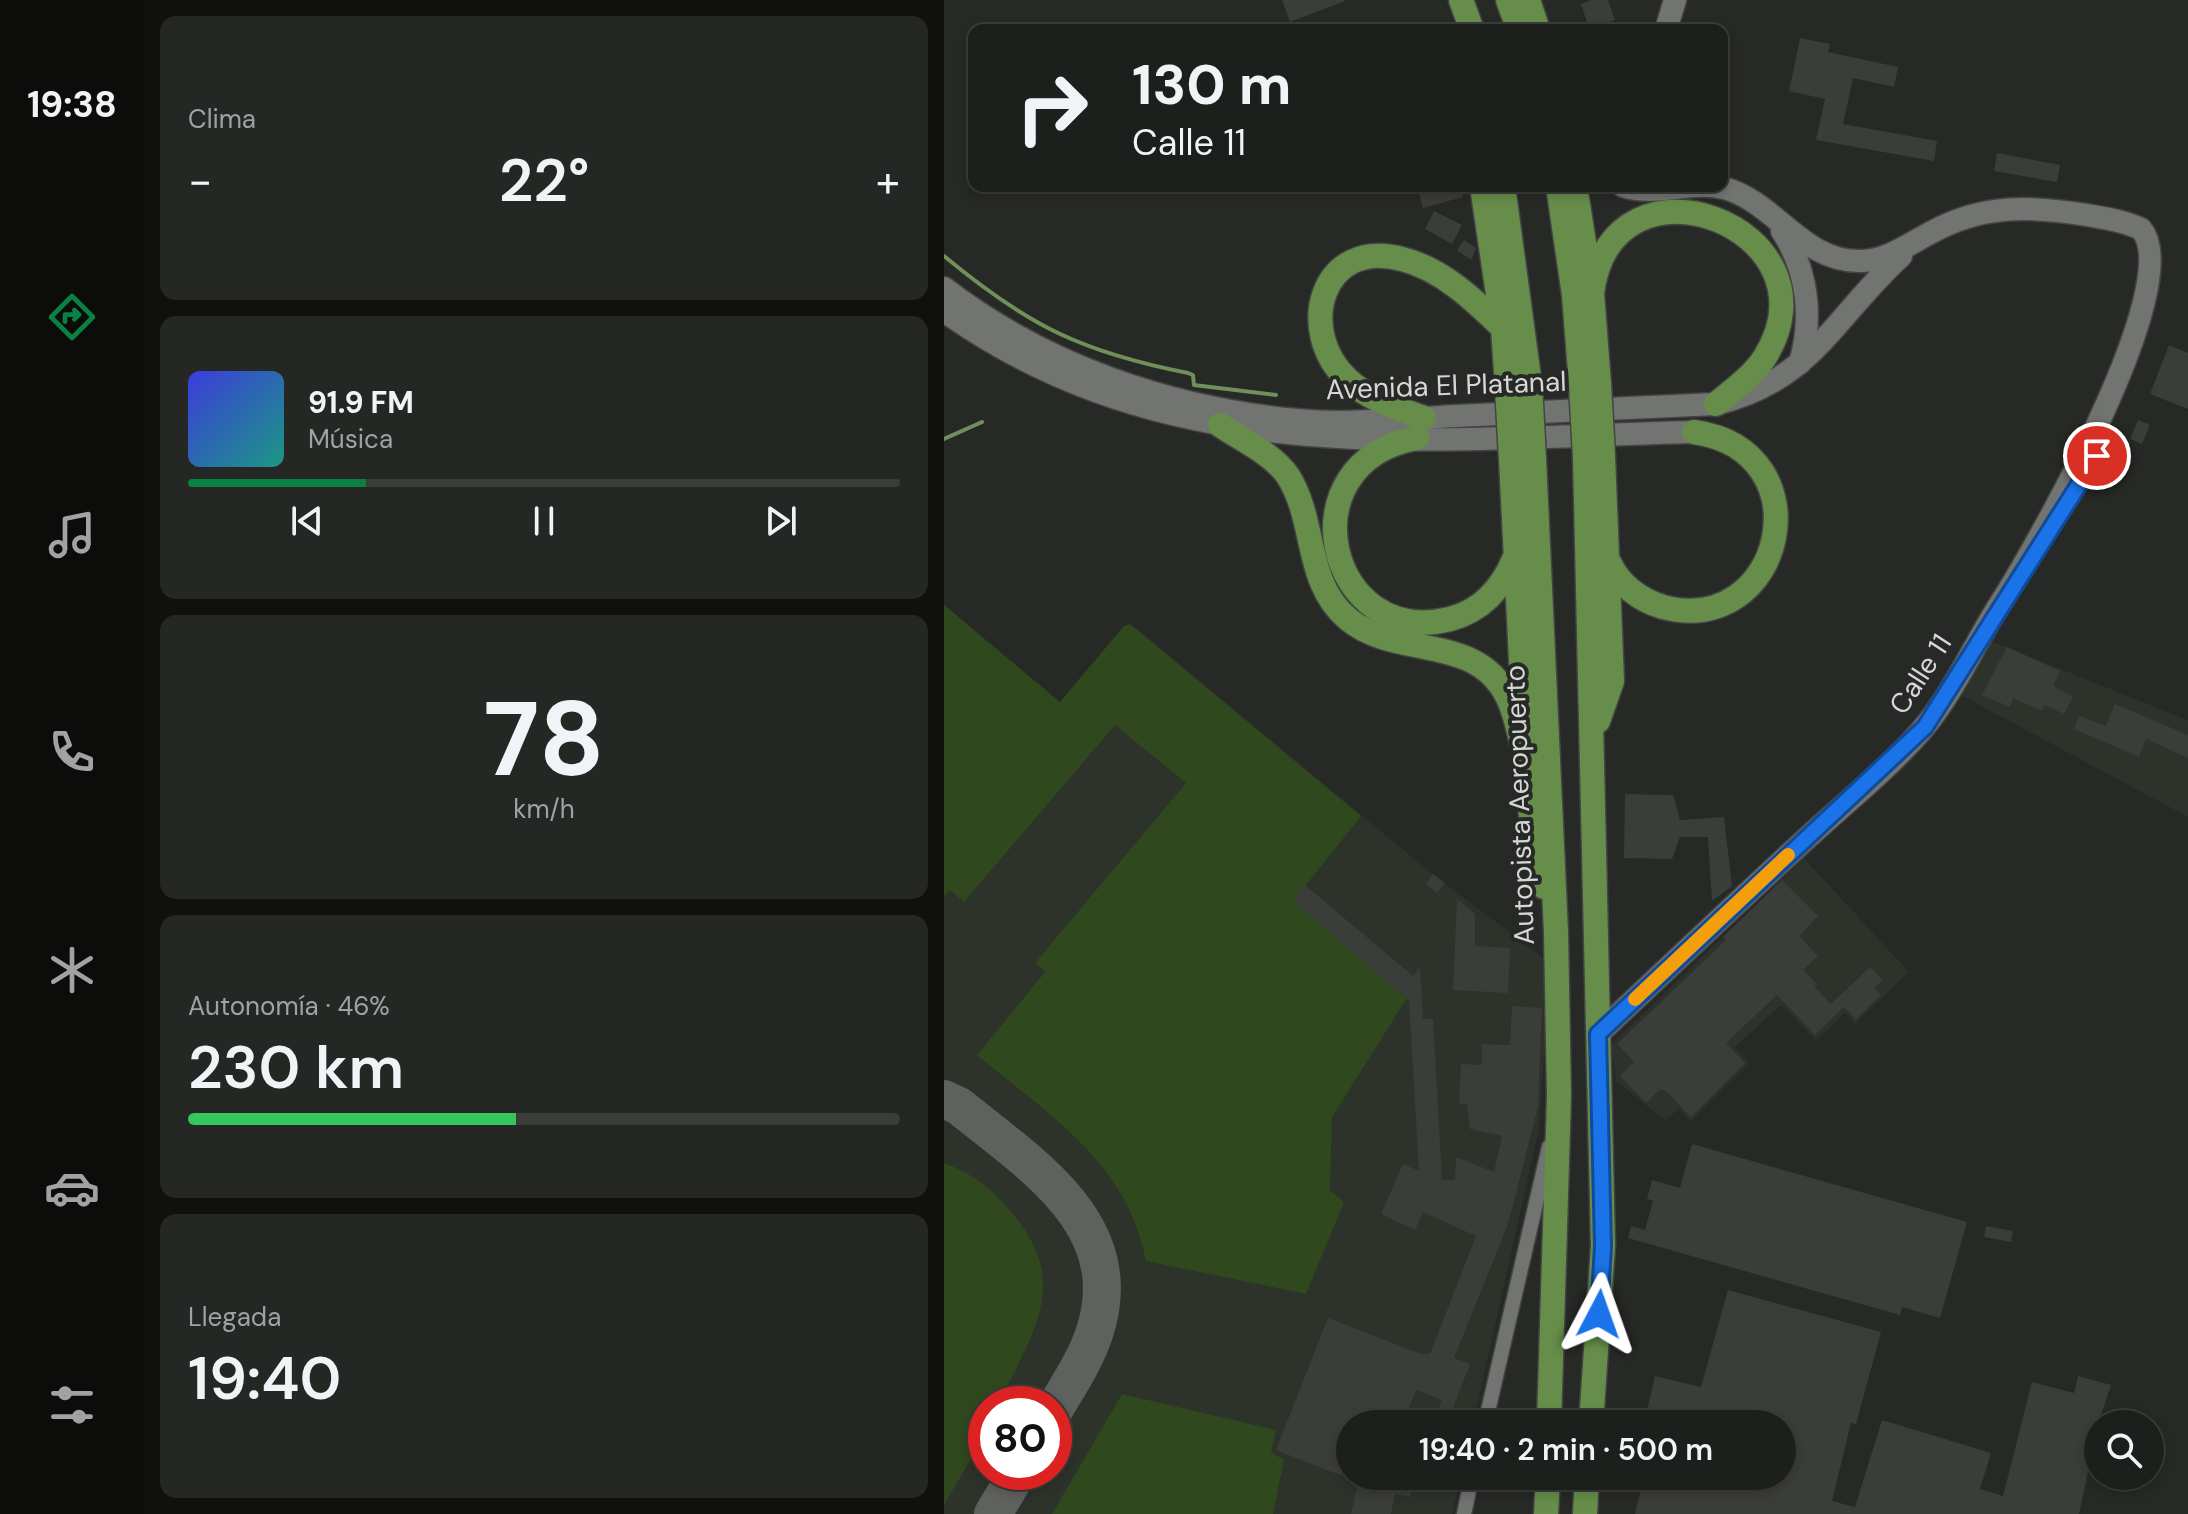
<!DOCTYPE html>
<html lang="es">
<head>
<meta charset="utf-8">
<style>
  :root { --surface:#1d1f1c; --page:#252725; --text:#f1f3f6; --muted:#a0a2a3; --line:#3b3d3b; --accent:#0b8043 }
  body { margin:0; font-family:"DM Sans",sans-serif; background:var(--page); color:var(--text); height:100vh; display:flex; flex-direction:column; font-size:30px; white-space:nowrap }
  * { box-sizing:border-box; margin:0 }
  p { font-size:26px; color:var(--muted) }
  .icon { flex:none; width:44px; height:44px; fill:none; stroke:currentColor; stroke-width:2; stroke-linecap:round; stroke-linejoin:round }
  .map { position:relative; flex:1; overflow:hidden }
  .drawer { display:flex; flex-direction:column; gap:16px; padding:16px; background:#10110f; width:800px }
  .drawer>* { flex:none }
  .banner { position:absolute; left:24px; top:24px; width:760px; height:168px; border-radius:16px; box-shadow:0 4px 12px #0003,0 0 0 2px var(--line); background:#1d1f1c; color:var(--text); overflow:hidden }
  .buttons { position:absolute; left:1140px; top:1410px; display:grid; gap:16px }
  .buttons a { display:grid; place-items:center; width:80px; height:80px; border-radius:50%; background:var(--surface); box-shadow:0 4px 12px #0003,0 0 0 2px var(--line); font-size:40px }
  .speed { position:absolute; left:24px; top:1386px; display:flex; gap:16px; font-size:40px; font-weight:700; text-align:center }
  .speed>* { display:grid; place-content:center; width:104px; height:104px; border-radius:50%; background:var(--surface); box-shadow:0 4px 12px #0003,0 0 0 2px var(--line); line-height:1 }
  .speed .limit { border:12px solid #d22; background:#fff; color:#111 }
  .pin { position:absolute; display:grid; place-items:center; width:68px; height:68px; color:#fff; margin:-34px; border:4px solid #fff; border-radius:50%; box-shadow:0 2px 8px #0007 }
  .me { position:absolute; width:88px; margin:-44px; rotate:4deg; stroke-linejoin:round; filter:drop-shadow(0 0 6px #0008) }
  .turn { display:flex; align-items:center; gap:28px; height:168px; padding:0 32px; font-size:36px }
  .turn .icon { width:104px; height:104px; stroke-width:2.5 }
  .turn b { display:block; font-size:56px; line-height:68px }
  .big { font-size:60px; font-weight:600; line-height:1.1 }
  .drawer .card { flex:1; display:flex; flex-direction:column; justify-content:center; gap:12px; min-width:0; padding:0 28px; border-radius:16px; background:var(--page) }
  .drawer .dial { align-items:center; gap:0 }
  .dial b { font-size:104px; line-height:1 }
  .song { display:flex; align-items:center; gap:24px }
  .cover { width:96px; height:96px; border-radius:12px; background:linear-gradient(135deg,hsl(240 70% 55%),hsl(170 70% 35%)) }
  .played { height:8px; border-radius:4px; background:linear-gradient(90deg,var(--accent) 25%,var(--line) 25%) }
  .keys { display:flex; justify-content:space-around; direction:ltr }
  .heat { display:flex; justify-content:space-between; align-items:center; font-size:44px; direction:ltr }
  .charge { height:12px; border-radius:6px; background:linear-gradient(90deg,#34c759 46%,var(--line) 0) }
  .trip { position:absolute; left:392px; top:1410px; width:460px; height:80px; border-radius:40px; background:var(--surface); box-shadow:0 4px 12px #0003,0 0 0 2px var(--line); font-weight:600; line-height:80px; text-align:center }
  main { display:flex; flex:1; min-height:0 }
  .menu { display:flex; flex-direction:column; width:144px; justify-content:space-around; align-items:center; background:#0c0c0b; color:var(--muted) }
  .menu .icon { width:56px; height:56px }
  .menu .on { color:var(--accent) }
  .menu b { font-size:36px; color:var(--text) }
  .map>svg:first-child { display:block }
  .built { fill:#2d322a; fill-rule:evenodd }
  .green { fill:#2f481d }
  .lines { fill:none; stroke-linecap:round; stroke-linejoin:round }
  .stream { stroke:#708f59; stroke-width:4 }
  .taxiway { stroke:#5f615e; stroke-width:38 }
  .building { fill:#3b3d3a }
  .minor-casing { stroke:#434443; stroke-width:17 }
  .secondary-casing { stroke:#434443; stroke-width:25 }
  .trunk-casing { stroke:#434443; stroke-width:27 }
  .minor { stroke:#727471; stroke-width:14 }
  .secondary { stroke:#727471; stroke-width:22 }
  .trunk { stroke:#668e4a; stroke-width:24 }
  .trunk-bridge-casing { stroke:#434443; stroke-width:27; stroke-linecap:butt }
  .trunk-bridge { stroke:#668e4a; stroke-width:24 }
  .route-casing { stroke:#114b97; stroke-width:20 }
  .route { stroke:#1a73e8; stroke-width:14 }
  .slow { stroke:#f59e0b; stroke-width:14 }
  .labels { text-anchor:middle; stroke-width:8; stroke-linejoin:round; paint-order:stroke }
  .street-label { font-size:28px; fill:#d6d7d6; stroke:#272926 }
</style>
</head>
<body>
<main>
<nav class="menu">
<b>19:38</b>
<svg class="icon on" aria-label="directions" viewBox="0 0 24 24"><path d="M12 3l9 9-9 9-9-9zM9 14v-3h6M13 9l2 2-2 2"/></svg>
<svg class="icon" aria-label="music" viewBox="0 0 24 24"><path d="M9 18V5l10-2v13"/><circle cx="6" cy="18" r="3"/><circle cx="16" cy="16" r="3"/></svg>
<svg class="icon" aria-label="phone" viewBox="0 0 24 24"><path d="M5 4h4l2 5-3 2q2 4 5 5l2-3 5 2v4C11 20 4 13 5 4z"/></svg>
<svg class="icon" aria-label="climate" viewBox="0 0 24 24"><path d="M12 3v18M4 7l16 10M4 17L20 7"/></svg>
<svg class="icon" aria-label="car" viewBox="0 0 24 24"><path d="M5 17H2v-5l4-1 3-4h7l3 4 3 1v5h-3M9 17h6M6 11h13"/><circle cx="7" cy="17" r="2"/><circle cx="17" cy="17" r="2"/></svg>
<svg class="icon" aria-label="filters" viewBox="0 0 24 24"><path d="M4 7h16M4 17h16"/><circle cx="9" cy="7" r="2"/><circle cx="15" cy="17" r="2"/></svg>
</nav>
<section class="drawer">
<div class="card"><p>Clima</p>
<div class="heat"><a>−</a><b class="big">22°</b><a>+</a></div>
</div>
<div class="card">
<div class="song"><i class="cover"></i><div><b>91.9 FM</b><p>Música</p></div></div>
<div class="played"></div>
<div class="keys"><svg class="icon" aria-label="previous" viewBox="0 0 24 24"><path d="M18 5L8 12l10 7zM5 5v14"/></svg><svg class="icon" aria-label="pause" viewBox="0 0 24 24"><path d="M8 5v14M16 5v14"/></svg><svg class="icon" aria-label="next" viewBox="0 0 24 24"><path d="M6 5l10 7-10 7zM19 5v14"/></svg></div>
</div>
<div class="card dial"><b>78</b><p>km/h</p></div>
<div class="card"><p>Autonomía · 46%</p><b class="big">230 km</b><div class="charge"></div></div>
<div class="card"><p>Llegada</p><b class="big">19:40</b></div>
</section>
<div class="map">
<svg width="1244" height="1514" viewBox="0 0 1244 1514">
  <rect width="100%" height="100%" fill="#272926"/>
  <path class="built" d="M0,605L116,702L180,626H190L486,872L606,963L595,1128L529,1424H406V1476H517L508,1514H0ZM42,1404H110V1472H42Z
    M1044,640L1244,720V817L1011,692Z
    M860,858L965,972L911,1024L901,1013L872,1040L837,1005L791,1047L805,1064L747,1121L735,1109L721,1120L672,1081L667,1045Z"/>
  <path class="green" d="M0,605L116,702L180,626L186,624L417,816L349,901L463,998L388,1117L386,1191L400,1202L362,1294L202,1261C184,1163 105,1115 33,1055L101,972L91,963L242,783L171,725L20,902L6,890L0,896Z
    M0,1163C31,1174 52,1192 72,1218C127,1286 86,1336 55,1404H42V1431L38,1440L0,1505Z
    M178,1394L332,1430L327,1452L340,1460L329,1514H108Z"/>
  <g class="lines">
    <path class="stream" d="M0,256C83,325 137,352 244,373L249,375L250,385L332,395
      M0,439L38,422"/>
    <path class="taxiway" d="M0,1099L15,1106C87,1165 187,1225 150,1334C141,1361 124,1386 110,1410
      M49,1514L74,1472"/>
  </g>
  <path class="building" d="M338,0H401V1L346,22Z
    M648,0H664L671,20L645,28L637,4Z
    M856,38L886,44L884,52L954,67L950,87L909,78L899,124L993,141L990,161L872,140L881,99L845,91Z
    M1053,153L1116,165L1113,182L1050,171Z
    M473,186H516L519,197L479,208Z
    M490,211L518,225L508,244L481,229Z
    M520,240L532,248L527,260L513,250Z
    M1225,345L1244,353V409L1206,394Z
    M1194,420L1206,425L1198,444L1186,439Z
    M1063,647L1116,671L1109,686L1129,697L1120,714L1101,705L1098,711L1069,698L1066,707L1038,695Z
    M1171,704L1244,735V758L1202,739L1195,757L1130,729L1135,716L1162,726Z
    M681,794L729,795L736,820L780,817L788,886L768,901L764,837H736L728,859L680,858Z
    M489,874L501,883L493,893L482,884Z
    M838,880L874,916L855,936L874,956L859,970L873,984L870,986L887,1004L926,967L939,980L930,988L937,995L912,1019L900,1007L871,1035L833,995L782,1043L801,1063L747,1117L722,1091L716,1089L702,1103L676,1076L690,1062L673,1044L782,940L779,937Z
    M361,885L469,976L476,967L479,1019H489L498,1180H511L512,1157L550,1172L558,1136L526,1129L523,1104H515L517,1064L538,1065V1044L566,1045L568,1006L598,1008L594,1107L564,1224L510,1358L526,1364L503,1424H488L498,1400L472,1390L459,1424H406V1479L332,1450L384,1318L477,1354H486L532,1236L479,1212L471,1230L437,1214L459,1164L475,1171L465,1000L349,901Z
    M513,899L531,914V946L566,948L564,993L509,990Z
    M748,1144L1023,1222L996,1318L958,1307L956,1315L684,1238L687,1226L701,1230L709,1201L703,1199L708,1180L736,1188Z
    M1042,1226L1069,1231L1067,1242L1040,1237Z
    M784,1290L937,1332L912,1424L907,1423L888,1501L911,1507L938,1420L1047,1453L1036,1489L1059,1496L1088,1382L1130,1393L1134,1376L1167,1385L1154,1424L1135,1514H691L700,1476H838V1424H700L711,1376L757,1387Z
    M416,1476H471L466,1497L451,1494L447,1514H407Z"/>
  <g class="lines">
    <g class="minor-casing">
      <path id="minor" d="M541,1424L605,1147
        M520,1514L528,1476"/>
    </g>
    <g class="secondary-casing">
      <path id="secondary" d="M722,30L731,0
        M838,231C864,271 869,318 856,363
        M0,288C102,366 226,408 353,420C404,425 460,419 511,416C598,412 685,408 772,404C868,381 890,317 957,256
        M0,311C229,474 486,438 750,432
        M654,1034C723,969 792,903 862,839C900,804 943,770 977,731C1009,694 1030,645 1056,604C1093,546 1244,282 1197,229C1181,221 1160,218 1143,215C1089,206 1040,204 990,231C966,243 945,260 918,261C858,263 832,202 780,188C747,180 713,197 679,186"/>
    </g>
    <g class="trunk-casing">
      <path id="trunk" d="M517,0L528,30
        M564,0L575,30
        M584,0L594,30
        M538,186L559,328L563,386
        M559,186L586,385
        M614,186L630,295L637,384
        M631,186L648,293L655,384
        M648,293C668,139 900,229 821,357C809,376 789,390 772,404
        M480,418C453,408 426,400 404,380C351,331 377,237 458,259C498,269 530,300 559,328
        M276,425C298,440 329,454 344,476C373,522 360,582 404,619C452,659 532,633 563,696C573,715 576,740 582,760
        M473,438C339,462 383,650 506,619C537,611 558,588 570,559
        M641,457L659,1246L647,1424
        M567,459L582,760L590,849L600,887
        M590,459L612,932L615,1096L605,1424
        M665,562C675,584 695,600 719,607C840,639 883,451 750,432
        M654,721L668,681L659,456
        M602,1514L604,1476
        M641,1514L643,1476"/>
    </g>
    <use href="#minor" class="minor"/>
    <use href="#secondary" class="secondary"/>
    <use href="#trunk" class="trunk"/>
    <g class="trunk-bridge-casing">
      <path id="trunk-bridge" d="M637,384L641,457
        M655,384L659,456
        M586,385L590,459
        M563,386L567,459"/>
    </g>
    <use href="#trunk-bridge" class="trunk-bridge"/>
  </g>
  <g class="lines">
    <g class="route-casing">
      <path id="route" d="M655,1314L659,1246L654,1034L981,727L1153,456"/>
    </g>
    <use href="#route" class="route"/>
    <path class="slow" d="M691,999L844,855"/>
  </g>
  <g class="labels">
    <g class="street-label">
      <text transform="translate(502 385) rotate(-2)" y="10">Avenida El Platanal</text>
      <text transform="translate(976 674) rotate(-57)" y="10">Calle 11</text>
      <text transform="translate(575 805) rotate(-92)" y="10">Autopista Aeropuerto</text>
    </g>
  </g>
</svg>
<div class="buttons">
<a><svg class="icon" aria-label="search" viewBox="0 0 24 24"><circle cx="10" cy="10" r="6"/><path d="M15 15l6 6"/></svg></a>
</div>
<div class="speed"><div class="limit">80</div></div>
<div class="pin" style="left:1153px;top:456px;background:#d93025"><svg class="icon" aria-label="arrive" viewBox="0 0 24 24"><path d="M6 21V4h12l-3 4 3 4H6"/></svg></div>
<svg class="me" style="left:655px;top:1314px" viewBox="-20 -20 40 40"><path d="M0-17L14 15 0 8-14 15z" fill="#1a73e8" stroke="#fff" stroke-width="4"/></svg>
<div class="trip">19:40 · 2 min · 500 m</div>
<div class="banner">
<div class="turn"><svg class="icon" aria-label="right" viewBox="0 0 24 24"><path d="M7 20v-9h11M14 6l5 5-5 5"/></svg><div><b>130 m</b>Calle 11</div></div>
</div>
</div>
</main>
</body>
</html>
